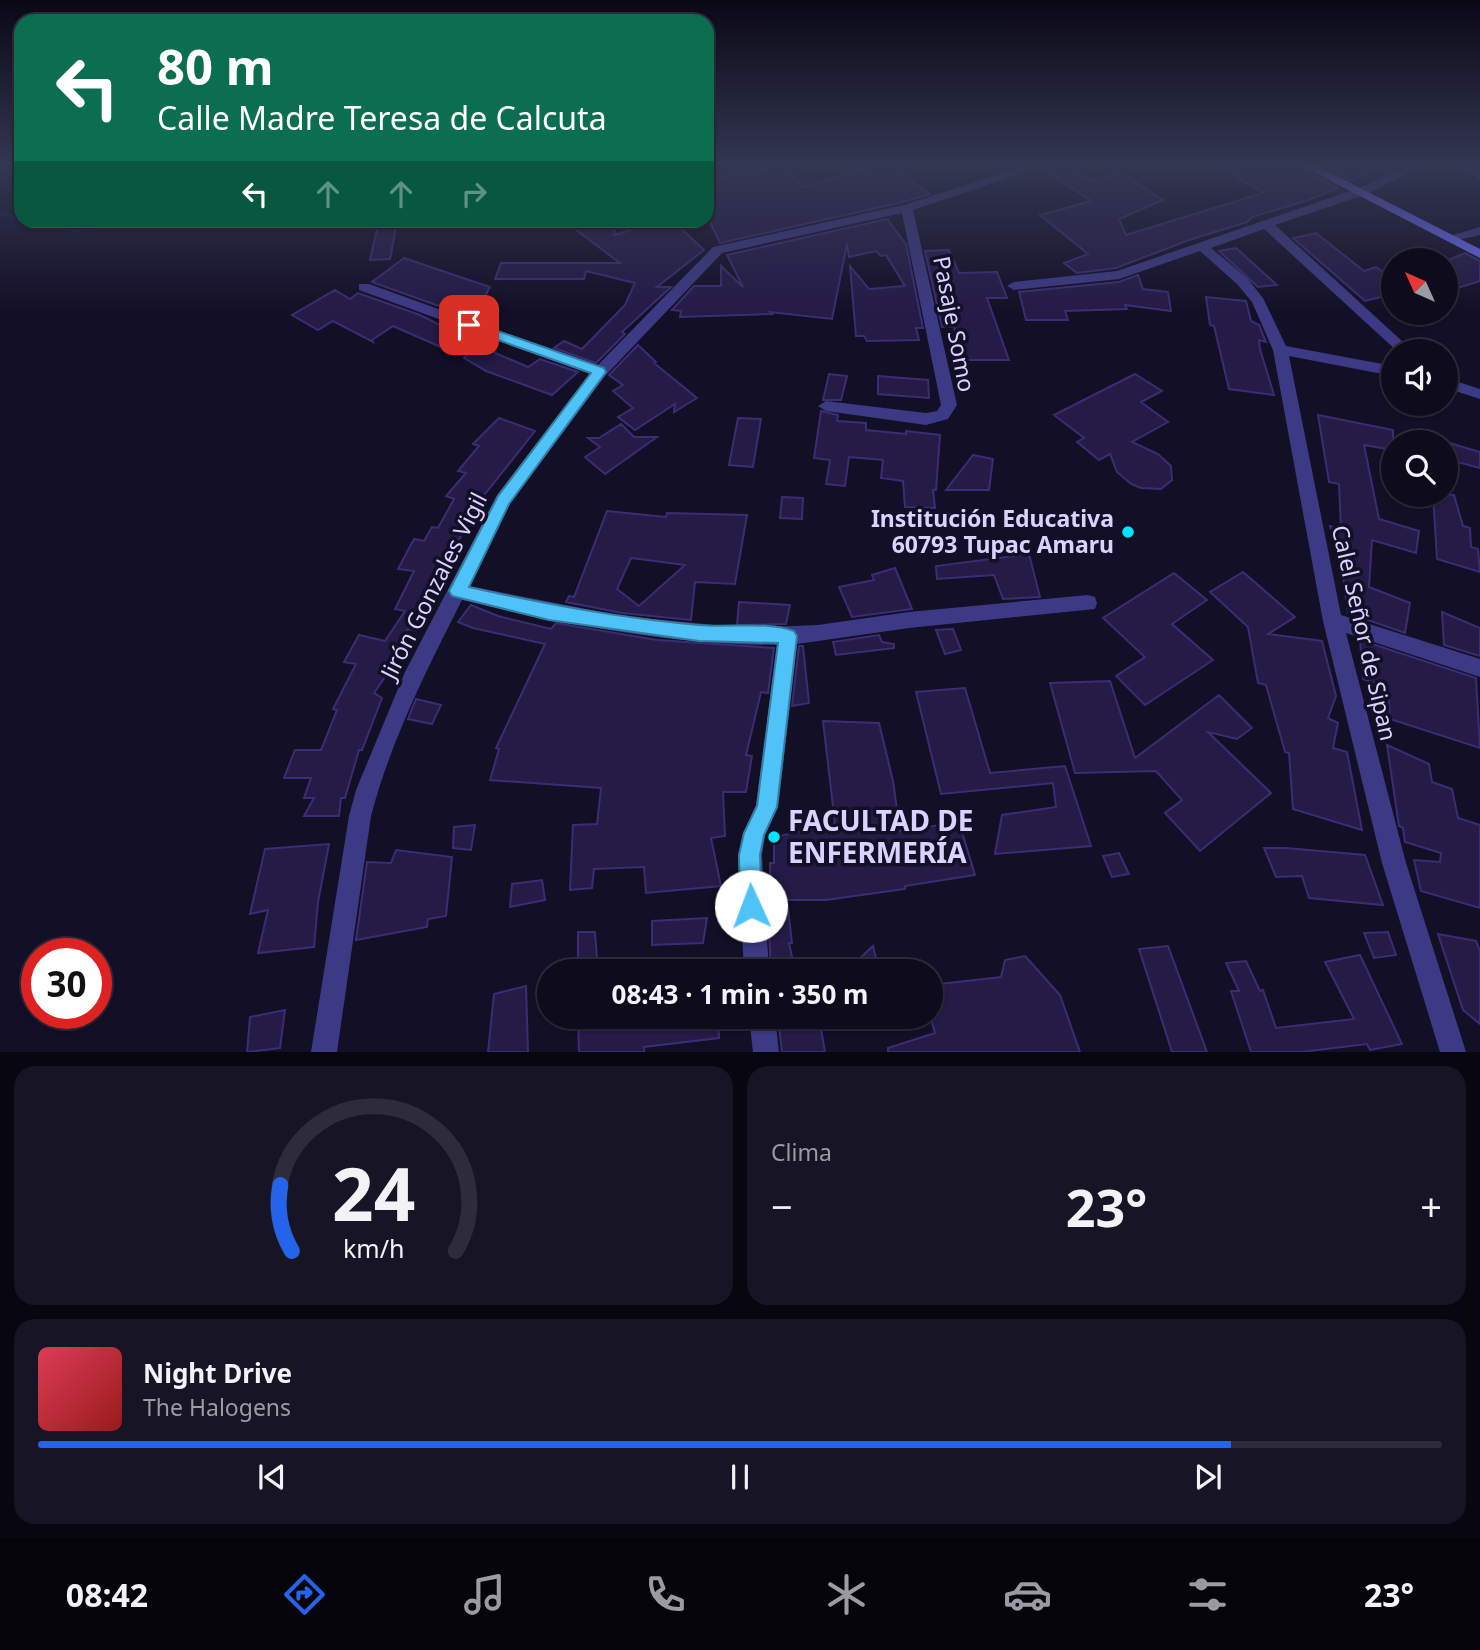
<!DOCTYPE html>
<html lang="es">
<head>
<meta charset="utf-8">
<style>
  :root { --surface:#0e0b1c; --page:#171425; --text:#f1f3f6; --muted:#9b9ba3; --line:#2e2b3b; --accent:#2563eb }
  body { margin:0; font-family:"Noto Sans",sans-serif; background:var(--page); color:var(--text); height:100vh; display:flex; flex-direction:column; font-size:26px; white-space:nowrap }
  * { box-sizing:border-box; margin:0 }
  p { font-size:23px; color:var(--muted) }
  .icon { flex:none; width:38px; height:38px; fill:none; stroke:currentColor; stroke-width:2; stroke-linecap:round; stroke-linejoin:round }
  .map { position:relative; height:1052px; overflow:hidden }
  .details { display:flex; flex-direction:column; gap:14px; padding:14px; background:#08060f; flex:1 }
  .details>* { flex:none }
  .top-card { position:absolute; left:14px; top:14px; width:700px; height:214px; border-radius:21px; box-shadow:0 2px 5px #0004,0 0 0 2px var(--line); background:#0b6e4f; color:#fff; overflow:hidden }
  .needle { width:46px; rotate:315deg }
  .controls { position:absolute; left:1381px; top:248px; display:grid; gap:14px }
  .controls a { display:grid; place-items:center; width:77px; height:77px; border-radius:50%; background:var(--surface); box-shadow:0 2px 5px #0004,0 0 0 2px var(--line); font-size:35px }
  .speed { position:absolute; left:21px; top:938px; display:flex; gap:14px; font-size:35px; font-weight:700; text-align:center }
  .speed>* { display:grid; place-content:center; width:91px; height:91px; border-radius:50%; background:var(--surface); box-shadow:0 2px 5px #0004,0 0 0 2px var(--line); line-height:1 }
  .speed .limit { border:10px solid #d22; background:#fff; color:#111 }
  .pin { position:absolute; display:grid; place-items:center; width:60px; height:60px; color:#fff; margin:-30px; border-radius:14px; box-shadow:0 4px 10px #0006 }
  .me { position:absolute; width:77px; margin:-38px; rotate:358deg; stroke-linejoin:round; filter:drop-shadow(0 0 5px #0008) }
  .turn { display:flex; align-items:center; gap:24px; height:147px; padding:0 28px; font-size:32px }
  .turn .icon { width:91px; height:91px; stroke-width:2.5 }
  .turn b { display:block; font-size:49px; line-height:60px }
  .lanes { display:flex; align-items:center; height:66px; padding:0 28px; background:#0003; justify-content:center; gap:35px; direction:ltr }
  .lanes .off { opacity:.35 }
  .big { font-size:52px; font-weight:700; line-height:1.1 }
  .details .card { flex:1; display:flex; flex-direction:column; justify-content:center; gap:10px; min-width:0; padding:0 24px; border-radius:21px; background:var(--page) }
  .details .dial { align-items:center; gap:0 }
  .dial svg { height:182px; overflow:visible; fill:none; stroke:var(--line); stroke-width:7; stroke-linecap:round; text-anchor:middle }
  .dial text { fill:var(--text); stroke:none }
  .song { display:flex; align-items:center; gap:21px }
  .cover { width:84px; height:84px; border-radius:10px; background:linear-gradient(135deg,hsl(350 70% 55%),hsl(0 70% 35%)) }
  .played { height:7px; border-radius:4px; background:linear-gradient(90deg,var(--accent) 85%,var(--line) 85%) }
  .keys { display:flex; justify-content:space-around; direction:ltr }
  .heat { display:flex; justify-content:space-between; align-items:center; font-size:38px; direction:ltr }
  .details .tiles { flex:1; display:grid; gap:14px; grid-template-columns:1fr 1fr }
  .card:last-child { grid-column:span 2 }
  .trip { position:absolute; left:537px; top:959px; width:406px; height:70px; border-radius:35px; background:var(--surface); box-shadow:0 2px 5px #0004,0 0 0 2px var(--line); font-weight:700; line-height:70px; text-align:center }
  .menu { display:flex; height:112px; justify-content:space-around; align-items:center; background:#06040b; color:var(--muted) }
  .menu .icon { width:49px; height:49px }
  .menu .selected { color:var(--accent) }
  .menu b { font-size:32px; color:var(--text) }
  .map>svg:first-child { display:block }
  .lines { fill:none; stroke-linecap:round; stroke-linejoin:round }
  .stream { stroke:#0a1f44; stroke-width:4.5 }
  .building { fill:#241b47; stroke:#3b2d73; stroke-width:2; fill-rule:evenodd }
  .street { fill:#3d3a85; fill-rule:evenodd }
  .secondary { fill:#6f6bff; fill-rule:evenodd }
  .route { fill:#4fc3f7; stroke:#337fa1; stroke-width:2 }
  .poi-dot { fill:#00e5ff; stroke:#130f26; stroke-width:2.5 }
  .labels { text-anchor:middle; stroke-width:7; stroke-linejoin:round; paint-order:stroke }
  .street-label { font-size:23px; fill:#d9d4ff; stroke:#130f26 }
  .poi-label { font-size:23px; font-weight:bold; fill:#d9d4ff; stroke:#130f26; text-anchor:end }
  .near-poi-label { font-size:28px; font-weight:bold; fill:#d9d4ff; stroke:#130f26; text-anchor:start }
</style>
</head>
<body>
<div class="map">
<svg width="1480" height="1052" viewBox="0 0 1480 1052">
  <rect width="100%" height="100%" fill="#130f26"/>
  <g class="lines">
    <path class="stream" d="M0,214L21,217
      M40,220C78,238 89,229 128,220
      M219,220H233
      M123,223L136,225L162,220"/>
  </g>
  <path class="building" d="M786,165L803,187L878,165H891L930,194L899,203L720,243L707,216V179Z
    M1048,165H1067L1092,181L1119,172L1163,200L1119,219L1126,235L1263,193L1218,165H1296L1338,188L1306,201L1252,217L1247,222L1189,240L1116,268L1077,273L1064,263L1088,254L1040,215L1091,201L1044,169Z
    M1343,165H1385L1386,166L1351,181L1331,170Z
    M887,219L906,244L923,328H916L919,340L867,341L864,336H856L850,266L869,289L905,286L886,255L881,256L876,251L849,257L847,244L832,319L770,312L772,314L680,317L681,311L672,310L694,286H721V266L743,287L727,255Z
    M563,220H617L614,235L661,221H673L704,250L657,287H671L622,332L625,334L596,363L554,348L564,341L582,349L625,305L635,283L586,271L584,279H495L501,263H620Z
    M396,227L390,259L370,260L377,229Z
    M1316,233L1364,271L1376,267L1393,278V294L1365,301L1293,238Z
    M1236,248L1277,285L1258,287L1219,251Z
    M949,250L959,273L997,272L1007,298H987L1009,360H962L954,327H942L925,251Z
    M1465,253L1480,261V281L1458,288L1446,280V261Z
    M404,258L490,287L477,310L436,305L372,282Z
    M1138,275L1143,289L1168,292L1171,311L1125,305L1127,309L1065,311L1068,320H1026L1019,292L1119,282Z
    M335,290L350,299L358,293L420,315L464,337L452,352L393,326L372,340L373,342L333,321L318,330L292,315Z
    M1206,297L1246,301L1251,321L1259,325L1266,342L1259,340L1260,349L1274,395L1229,389L1214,326L1210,325Z
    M638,345L656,362L654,363L697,398L674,412L675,404L635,430L618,417L633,408L613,391L623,385L609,375Z
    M479,346L528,367L540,359L578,372L552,395L486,371L464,358Z
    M829,374L847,376L841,400H823Z
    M1135,374L1162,391L1141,402L1168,422L1132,442L1158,454L1171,466L1172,480L1161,489L1141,488L1131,484L1117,472L1110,454L1099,460L1077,442L1084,438L1054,415Z
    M878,376L928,380L929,398L878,394Z
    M821,411L838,415L837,421L866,423V430L906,434V431L940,435L936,490H933L935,508L905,507L903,481L881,478L883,460L849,457L845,486L826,484L830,460L814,458Z
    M1318,415L1393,430V450L1364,445L1379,519L1419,531L1416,553L1372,540L1369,587L1410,603L1405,633L1348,613L1340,556H1337L1330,526L1341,529L1339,484L1329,482Z
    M499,418L535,431L474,508L477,509L444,565L416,631L408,629L387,674L374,693L382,698L362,750H359L345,798H341L339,816H304L314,798H304L311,778H284L295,750H321L337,710L333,709L356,664L344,662L359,635L385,641L405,611L395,609L414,571L398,569L414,539L424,541L432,527L438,528L454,499L446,496L466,473L458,471L479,446L473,444Z
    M738,418L761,419L753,467L729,465Z
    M621,424L634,437H657L605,474L585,457L600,447L588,438H599Z
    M1446,442L1480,452V468L1446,459Z
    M973,455L993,459L989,490H946Z
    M1433,495H1454L1463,526L1470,528L1471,547L1478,549L1480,572L1437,559Z
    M782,497L803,498L802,519L780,518Z
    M607,511L666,517L667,513L747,515L735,584L695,582L691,620L622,613L566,602L569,596L574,597ZM631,558L685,565L639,606L617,589Z
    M1029,554L1040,597L1003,599L994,575L937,579L936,566Z
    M895,568L912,609L852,617L839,587L874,580L872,575Z
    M1243,572L1295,617L1268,634L1322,641L1336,696L1328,718L1338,723L1333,748L1347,752L1362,830L1293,809L1289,753L1285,752L1266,685L1258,683L1248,627L1210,592Z
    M1174,573L1207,600L1172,624L1213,660L1145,705L1116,676L1145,657L1103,618Z
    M739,602L790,605L786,624L737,625Z
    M471,605L498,616L551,629L556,623L657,640L774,648L768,693L761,692L746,755L752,756L746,792H723L725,836L711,838L721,886L646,893L644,867L594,869L592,888L570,890L573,825L597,824L601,788L490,780L499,749L496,748L545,644L473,628L458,622Z
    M1442,612L1480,628V656L1444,645Z
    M953,629L961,650L945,654L936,630Z
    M879,635L882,642L894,644V648L836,655L833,642Z
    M1360,640L1476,678L1480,748L1390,719L1388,688L1363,679Z
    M799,646H803L809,703L792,706Z
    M1110,681L1135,758L1219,695L1252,728L1237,739L1208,732L1271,793L1200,851L1165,813L1182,800L1156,771L1075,773L1050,683Z
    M965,688L990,773L1065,766L1091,846L995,854L1002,815L1056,807L1053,783L941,794L916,692Z
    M416,699L441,705L432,724L408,719Z
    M823,721L879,723L893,781L900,831L959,822L975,875L905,886V889L826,900H787L792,943H789L795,971H771L768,910H771L770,863H774V837L835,824Z
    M1387,745L1429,764L1432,782L1452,789L1458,818L1480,825V908L1421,891L1414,860L1440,862L1441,853L1405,842L1403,828L1399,826Z
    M475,825L471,850L453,848L454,827Z
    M329,844L318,902L314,947L258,953L268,910L250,914L265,849Z
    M1264,848H1286L1365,855L1383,905L1309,898L1302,876L1276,877Z
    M396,850L452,857L446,916L428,919L427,927L356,940L367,862L391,863Z
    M1119,853L1129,874L1112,877L1103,856Z
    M542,880L545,900L510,907L512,884Z
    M707,918L703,943L652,945V921Z
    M578,932H595L598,971H578Z
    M1388,932L1396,955L1374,958L1364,933Z
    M1438,934L1476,941L1480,951V1024L1463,1010Z
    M873,946L879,971H861L859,959Z
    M1168,946L1207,1052H1172L1139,949Z
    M1360,955L1402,1044L1370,1050L1367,1044L1301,1052H1251L1231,991H1239L1226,963L1246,961L1260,991L1263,990L1276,1028L1354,1019L1325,962Z
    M1025,956L1060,995L1080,1052H888V1048L935,1033L931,1019V985L1001,977L1005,960Z
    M526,986L528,1052H488L494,994Z
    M285,1010L280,1048L247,1052L250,1017Z
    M578,1017H718L719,1038L644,1047V1052H579Z
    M819,1017L825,1052H782L778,1018Z"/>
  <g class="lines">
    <path class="street" d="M1028,165H1046L913,210L957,405L948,419L926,425L826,411L818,406L826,401L926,413L937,411L941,405L902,213L722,253L605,376L510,504L469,586L622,616L746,628L818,625L909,612L1088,595L1095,597L1097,603L1095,609L909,628L797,644L778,807L765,835L762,855L769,971H744L738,855L743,833L756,805L777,645C670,645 566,624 462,600C427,669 391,740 371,816L337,1052H311L349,816L356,790L405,672L497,495L590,374L359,290V284H369L597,366L713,247L904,205Z
      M1409,165H1425L1364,195L1275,225L1414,352H1398L1264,229L1211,248L1247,278L1263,298L1286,346L1393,366V376L1289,356L1341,615L1480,659V677L1346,633L1406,863L1466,1052H1440L1382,863L1323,621L1273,350L1252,302L1237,284L1200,251L1119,279L1014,290L1007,286L1014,282L1117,271L1356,189Z
      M1456,165H1470L1480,171V179Z
      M1480,227V235L1449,242L1443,238Z
      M1446,378L1480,389V399L1446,388Z
      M749,1017H775L779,1052H753Z"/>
    <path class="secondary" d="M1300,165H1315L1480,249V258Z"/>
  </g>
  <linearGradient id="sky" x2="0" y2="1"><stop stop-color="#0a0815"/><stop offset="0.53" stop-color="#333752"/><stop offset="1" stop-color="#333752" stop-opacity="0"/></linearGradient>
  <rect width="1480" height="312" fill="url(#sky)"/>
  <path class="route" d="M469,321L604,368L606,372L509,504L469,587C544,604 620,618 698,625C726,628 768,621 794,631L797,636L777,807L764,835L760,855L762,906L759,914L751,917L743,914L740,906L739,855L744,833L757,806L778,643L699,641L549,620L452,596L449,591L498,496L591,373L464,328V322Z"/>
  <g class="poi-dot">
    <circle cx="1128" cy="532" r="7"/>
    <circle cx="774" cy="837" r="7"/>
  </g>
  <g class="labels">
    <g class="street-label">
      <text transform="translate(954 324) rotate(79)" y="8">Pasaje Somo</text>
      <text transform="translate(434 586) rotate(-63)" y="8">Jirón Gonzales Vigil</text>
      <text transform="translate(1364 633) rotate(77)" y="8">Calel Señor de Sipan</text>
    </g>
    <g class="poi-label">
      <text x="1114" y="527">Institución Educativa<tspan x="1114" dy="26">60793 Tupac Amaru</tspan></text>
    </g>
    <g class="near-poi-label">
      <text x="788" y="831">FACULTAD DE<tspan x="788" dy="32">ENFERMERÍA</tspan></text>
    </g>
  </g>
</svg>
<div class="controls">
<a><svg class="needle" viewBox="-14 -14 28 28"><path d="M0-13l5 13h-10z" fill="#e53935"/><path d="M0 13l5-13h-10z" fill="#9b9ba3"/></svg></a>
<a><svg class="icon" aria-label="sound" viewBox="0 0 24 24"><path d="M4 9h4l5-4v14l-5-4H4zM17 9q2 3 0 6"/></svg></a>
<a><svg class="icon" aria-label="search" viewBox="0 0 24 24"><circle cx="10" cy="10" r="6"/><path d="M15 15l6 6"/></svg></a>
</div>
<div class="speed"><div class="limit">30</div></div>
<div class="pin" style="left:469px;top:325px;background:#d93025"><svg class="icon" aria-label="arrive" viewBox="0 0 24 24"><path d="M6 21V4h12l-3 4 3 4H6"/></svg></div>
<svg class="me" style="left:751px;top:906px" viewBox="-20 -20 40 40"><circle r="19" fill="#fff"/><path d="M0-13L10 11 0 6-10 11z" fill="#4fc3f7"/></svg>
<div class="trip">08:43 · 1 min · 350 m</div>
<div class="top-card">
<div class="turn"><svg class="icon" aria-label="left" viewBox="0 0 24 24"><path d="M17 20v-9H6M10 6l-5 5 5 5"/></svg><div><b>80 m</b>Calle Madre Teresa de Calcuta</div></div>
<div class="lanes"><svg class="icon" aria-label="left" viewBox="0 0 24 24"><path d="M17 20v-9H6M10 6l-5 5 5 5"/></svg><svg class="icon off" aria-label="ahead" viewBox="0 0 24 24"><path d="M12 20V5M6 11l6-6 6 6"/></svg><svg class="icon off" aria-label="ahead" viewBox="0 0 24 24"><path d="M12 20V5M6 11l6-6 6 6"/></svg><svg class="icon off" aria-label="right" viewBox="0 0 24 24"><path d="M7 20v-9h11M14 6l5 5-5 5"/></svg></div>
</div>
</div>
<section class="details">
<div class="tiles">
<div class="card dial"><svg viewBox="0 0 100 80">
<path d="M14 69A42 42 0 1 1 86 69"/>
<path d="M14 69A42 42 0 0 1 9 40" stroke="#2563eb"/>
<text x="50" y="56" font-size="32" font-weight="700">24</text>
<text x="50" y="72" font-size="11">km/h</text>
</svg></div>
<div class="card"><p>Clima</p>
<div class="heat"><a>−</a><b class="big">23°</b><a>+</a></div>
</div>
<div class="card">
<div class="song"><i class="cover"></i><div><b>Night Drive</b><p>The Halogens</p></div></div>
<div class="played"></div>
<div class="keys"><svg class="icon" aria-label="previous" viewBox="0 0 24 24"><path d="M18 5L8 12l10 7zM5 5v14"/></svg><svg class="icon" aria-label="pause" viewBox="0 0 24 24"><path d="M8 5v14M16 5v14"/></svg><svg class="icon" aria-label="next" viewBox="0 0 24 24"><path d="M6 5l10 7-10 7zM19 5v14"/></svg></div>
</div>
</div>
</section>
<nav class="menu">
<b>08:42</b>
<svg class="icon selected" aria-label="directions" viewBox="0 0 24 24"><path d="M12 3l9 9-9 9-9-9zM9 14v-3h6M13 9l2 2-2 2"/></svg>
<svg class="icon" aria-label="music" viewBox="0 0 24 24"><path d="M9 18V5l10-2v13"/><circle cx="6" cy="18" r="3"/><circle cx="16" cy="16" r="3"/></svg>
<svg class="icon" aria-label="phone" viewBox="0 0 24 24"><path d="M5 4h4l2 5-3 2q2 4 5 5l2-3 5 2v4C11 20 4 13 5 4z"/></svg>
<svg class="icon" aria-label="climate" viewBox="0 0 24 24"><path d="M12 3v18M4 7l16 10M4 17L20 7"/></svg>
<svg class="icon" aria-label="car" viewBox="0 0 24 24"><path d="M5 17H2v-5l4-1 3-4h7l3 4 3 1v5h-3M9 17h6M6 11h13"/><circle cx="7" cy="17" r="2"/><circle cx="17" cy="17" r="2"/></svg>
<svg class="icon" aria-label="filters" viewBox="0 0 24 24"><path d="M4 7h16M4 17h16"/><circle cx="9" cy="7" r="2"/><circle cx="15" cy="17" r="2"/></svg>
<b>23°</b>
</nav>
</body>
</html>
